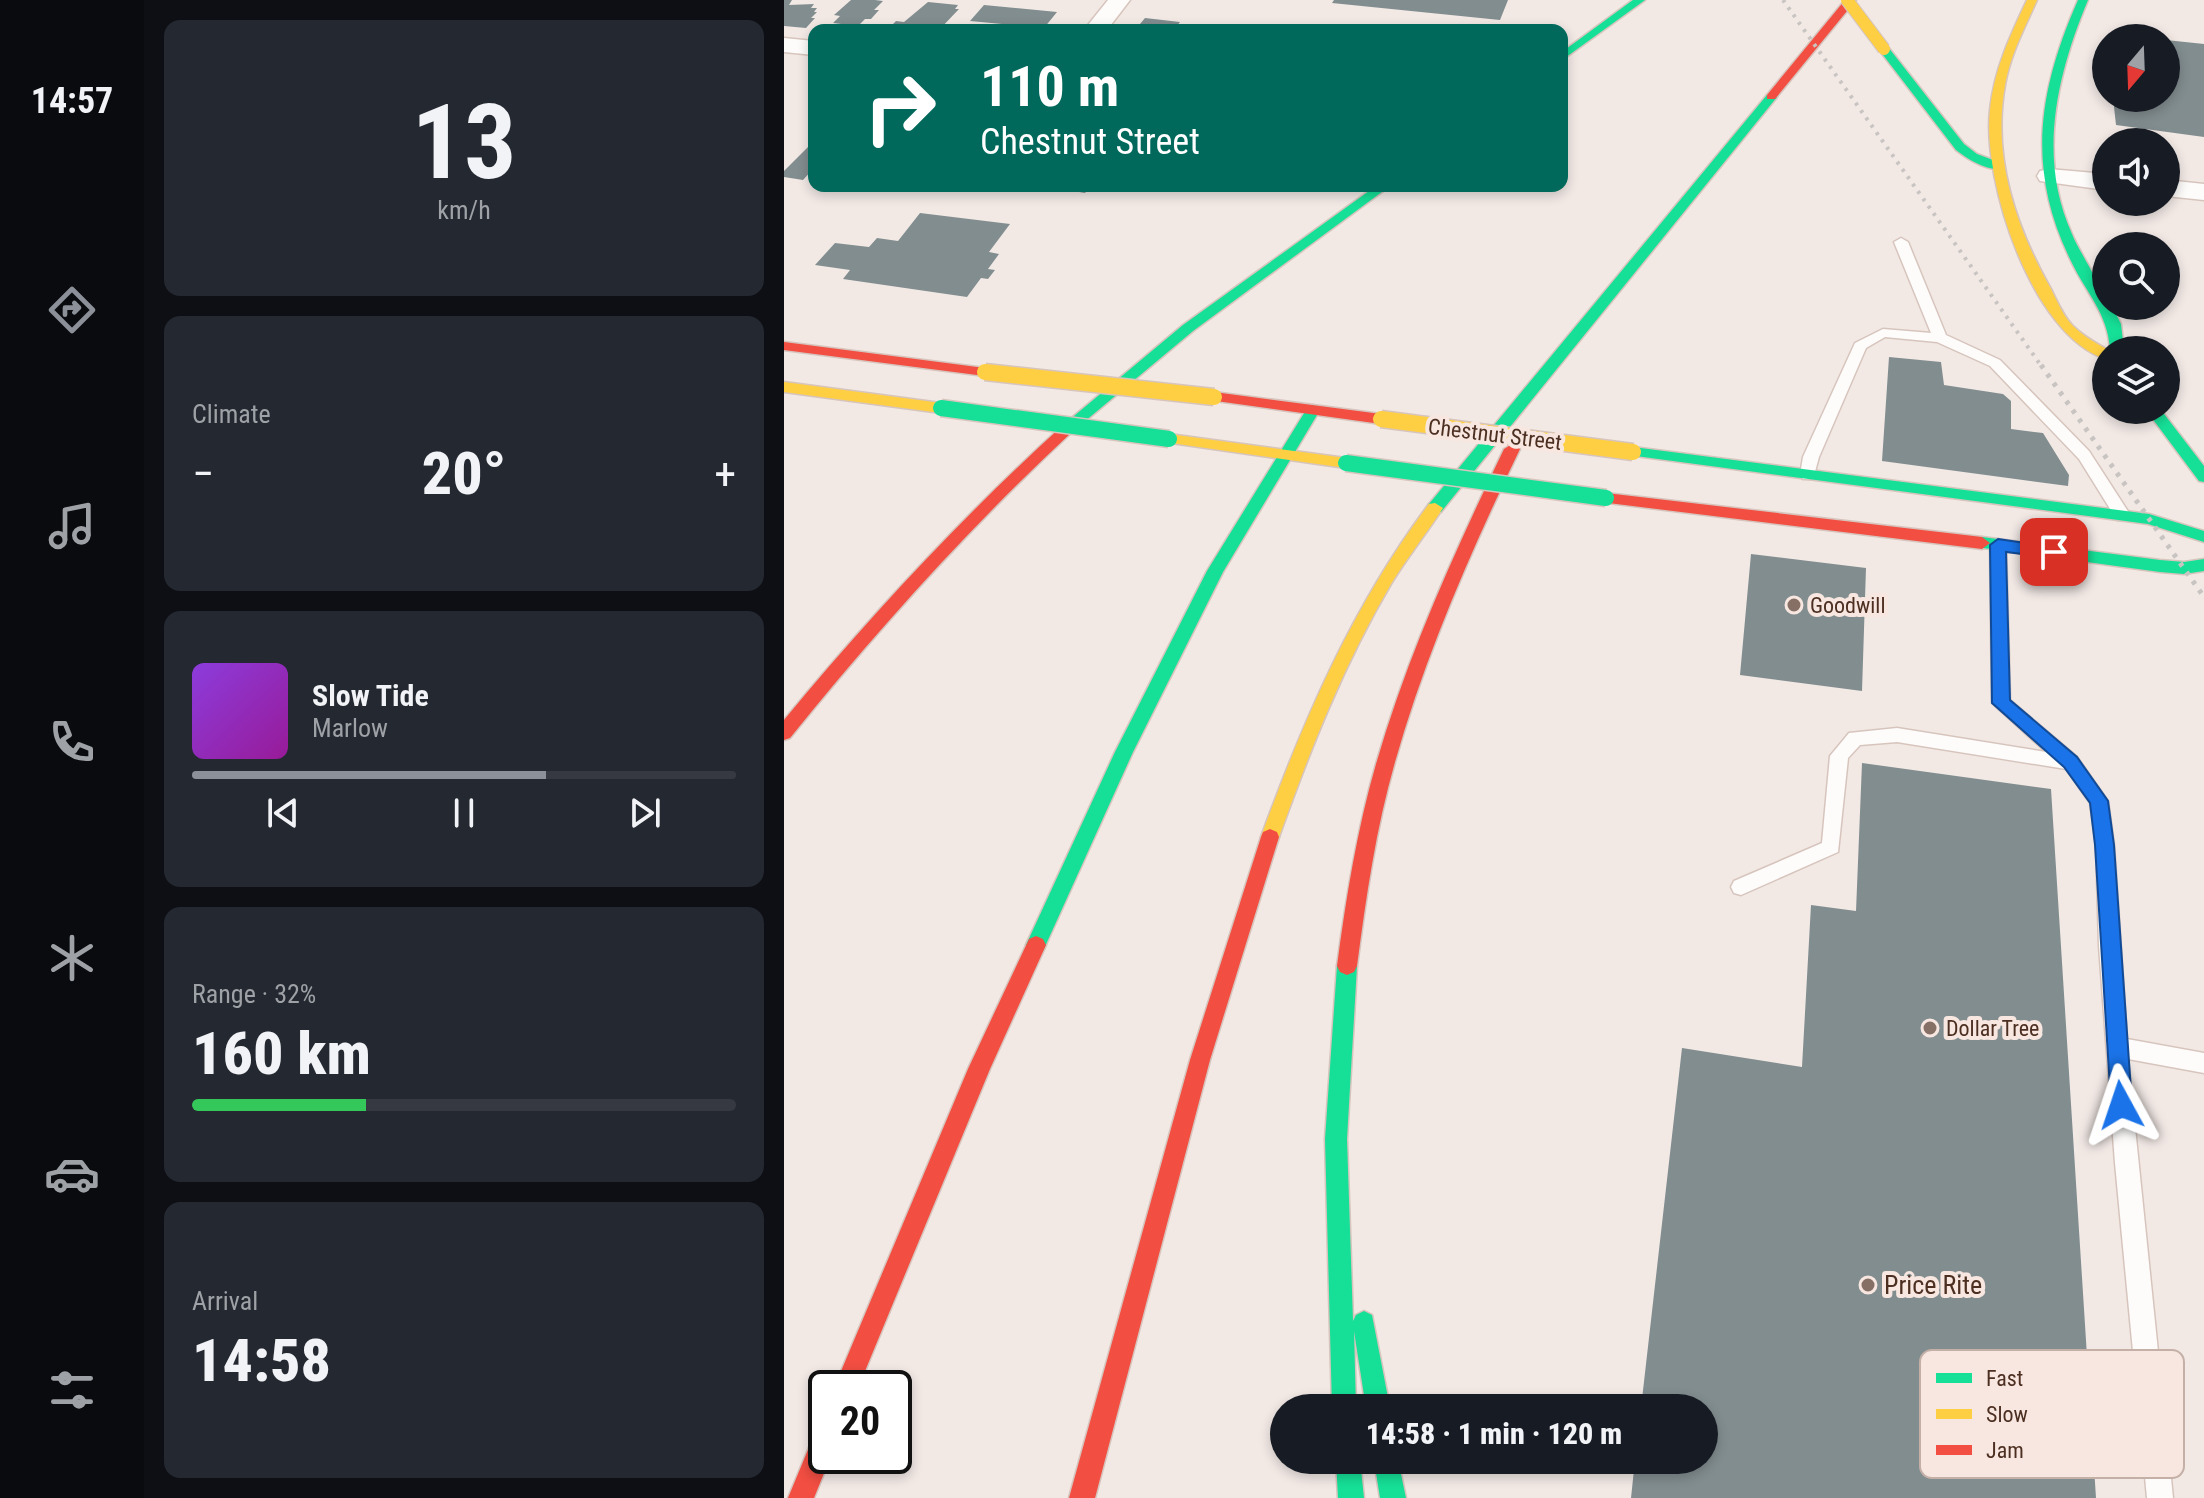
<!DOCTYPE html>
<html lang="en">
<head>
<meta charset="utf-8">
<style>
  :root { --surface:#171b24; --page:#242831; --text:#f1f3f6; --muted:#9ea1a6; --line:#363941; --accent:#8c9099 }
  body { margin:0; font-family:"Roboto Condensed",sans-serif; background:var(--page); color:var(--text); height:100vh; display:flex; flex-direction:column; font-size:30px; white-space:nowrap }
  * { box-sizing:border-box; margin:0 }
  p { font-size:26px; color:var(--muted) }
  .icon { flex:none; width:44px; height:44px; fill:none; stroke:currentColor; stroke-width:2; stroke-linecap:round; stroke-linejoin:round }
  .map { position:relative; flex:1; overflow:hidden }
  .sheet { display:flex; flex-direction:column; gap:20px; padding:20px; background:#0d0f14; width:640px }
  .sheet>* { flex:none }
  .hud { position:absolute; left:24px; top:24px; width:760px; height:168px; border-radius:16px; box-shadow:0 4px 12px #0003; background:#00695c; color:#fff; overflow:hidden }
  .needle { width:52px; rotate:199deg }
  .controls { position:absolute; left:1308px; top:24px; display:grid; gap:16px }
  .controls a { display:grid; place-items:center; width:88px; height:88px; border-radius:50%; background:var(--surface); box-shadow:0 4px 12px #0003; font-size:40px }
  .speed { position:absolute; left:24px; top:1370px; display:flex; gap:16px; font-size:40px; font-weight:700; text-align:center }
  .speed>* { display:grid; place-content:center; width:104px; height:104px; border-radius:50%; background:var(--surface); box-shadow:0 4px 12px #0003; line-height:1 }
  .speed .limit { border:4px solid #111; border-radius:12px; background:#fff; color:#111 }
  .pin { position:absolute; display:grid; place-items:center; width:68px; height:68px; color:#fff; margin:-34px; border-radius:16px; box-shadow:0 4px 12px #0006 }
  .me { position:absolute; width:88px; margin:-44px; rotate:355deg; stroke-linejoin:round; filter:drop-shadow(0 0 6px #0008) }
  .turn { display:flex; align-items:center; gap:28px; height:168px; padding:0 40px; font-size:36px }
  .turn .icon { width:104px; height:104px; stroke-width:2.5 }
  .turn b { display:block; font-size:56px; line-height:68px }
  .big { font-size:60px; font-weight:800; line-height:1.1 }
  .sheet .tile { flex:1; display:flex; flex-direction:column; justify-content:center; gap:12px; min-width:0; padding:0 28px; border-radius:16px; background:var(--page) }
  .sheet .dial { align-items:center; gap:0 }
  .dial b { font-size:104px; line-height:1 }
  .song { display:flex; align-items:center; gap:24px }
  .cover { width:96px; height:96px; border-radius:12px; background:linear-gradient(135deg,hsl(270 70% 55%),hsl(300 70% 35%)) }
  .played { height:8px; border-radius:4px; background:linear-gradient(90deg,var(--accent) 65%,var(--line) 65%) }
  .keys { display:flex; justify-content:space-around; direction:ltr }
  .heat { display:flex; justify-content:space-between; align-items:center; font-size:44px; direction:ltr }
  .charge { height:12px; border-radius:6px; background:linear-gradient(90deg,#34c759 32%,var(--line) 0) }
  .trip { position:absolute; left:486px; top:1394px; width:448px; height:80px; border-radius:40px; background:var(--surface); box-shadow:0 4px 12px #0003; font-weight:800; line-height:80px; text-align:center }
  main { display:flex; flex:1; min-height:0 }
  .dock { display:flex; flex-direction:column; width:144px; justify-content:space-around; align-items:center; background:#090b0e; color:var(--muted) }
  .dock .icon { width:56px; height:56px }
  .dock .current { color:var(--accent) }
  .dock b { font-size:36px; color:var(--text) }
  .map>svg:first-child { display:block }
  .building { fill:#828d90 }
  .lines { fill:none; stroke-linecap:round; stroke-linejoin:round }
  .lane-casing { stroke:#d7c5bd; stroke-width:3 }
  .street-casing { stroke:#d7c5bd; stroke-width:3 }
  .fast-casing { stroke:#d7c5bd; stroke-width:3 }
  .slow-casing { stroke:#d7c5bd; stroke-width:3 }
  .jam-casing { stroke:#d7c5bd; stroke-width:3 }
  .lane { fill:#fdfcfb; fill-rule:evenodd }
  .street { fill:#fdfcfb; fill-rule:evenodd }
  .fast { fill:#16e098; fill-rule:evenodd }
  .slow { fill:#ffcf43; fill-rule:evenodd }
  .jam { fill:#f24e42; fill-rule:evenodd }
  .rail-far1 { stroke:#c8c4c2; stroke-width:4; stroke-dasharray:3 6; stroke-linecap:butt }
  .rail { stroke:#c8c4c2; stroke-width:5; stroke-dasharray:4 7; stroke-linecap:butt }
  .fast-bridge-casing { stroke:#d7c5bd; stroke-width:19; stroke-linecap:butt }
  .slow-bridge-far1-casing { stroke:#d7c5bd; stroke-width:14; stroke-linecap:butt }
  .slow-bridge-casing { stroke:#d7c5bd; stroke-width:19; stroke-linecap:butt }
  .fast-bridge { stroke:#16e098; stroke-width:16 }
  .slow-bridge-far1 { stroke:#ffcf43; stroke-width:12 }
  .slow-bridge { stroke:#ffcf43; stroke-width:16 }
  .route { fill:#1a73e8; stroke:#114b97; stroke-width:2 }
  .poi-dot { fill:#867066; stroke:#f7e7e0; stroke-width:3 }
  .labels { text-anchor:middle; stroke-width:8; stroke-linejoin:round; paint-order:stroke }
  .street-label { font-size:22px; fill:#4c2f21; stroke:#f7e7e0 }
  .poi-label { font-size:22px; fill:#4c2f21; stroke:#f7e7e0; text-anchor:start }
  .near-poi-label { font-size:26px; fill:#4c2f21; stroke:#f7e7e0; text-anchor:start }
  .key { fill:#f7e7e0; stroke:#c4b0a7; stroke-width:2 }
  .key-label { font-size:22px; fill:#4c2f21 }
</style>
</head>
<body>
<main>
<nav class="dock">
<b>14:57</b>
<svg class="icon current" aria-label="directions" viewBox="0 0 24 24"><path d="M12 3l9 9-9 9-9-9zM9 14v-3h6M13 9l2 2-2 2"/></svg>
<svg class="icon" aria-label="music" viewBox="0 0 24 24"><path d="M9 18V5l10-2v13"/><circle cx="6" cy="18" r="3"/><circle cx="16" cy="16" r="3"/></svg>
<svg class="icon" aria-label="phone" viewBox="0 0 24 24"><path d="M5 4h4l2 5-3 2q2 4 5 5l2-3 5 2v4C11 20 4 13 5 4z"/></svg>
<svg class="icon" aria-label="climate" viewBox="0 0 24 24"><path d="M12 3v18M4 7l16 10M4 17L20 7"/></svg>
<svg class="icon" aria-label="car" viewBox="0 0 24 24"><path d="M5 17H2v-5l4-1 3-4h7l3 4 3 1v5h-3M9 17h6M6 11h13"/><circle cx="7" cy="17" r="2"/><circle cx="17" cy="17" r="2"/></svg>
<svg class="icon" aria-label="filters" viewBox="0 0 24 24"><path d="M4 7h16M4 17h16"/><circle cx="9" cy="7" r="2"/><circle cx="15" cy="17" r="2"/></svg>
</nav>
<section class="sheet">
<div class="tile dial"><b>13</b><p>km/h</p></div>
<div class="tile"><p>Climate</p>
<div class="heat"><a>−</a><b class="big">20°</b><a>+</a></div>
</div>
<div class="tile">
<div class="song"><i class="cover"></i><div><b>Slow Tide</b><p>Marlow</p></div></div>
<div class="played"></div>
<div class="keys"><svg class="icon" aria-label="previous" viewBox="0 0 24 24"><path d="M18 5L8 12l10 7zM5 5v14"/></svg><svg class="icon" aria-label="pause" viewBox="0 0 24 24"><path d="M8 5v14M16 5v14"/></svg><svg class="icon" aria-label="next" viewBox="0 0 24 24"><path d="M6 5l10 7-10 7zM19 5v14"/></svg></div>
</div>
<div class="tile"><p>Range · 32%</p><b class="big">160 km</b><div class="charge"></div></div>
<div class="tile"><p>Arrival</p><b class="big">14:58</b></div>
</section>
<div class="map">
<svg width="1420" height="1498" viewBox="0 0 1420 1498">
  <rect width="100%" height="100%" fill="#f2e9e5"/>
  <path class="building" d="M0,0H8L5,5L30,4L27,8H33L30,12H33L27,18H31L22,28L0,26Z
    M67,0H91L99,1L90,10H95L87,19H81L74,26L49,23L56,16L50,15Z
    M550,0H724L716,20L548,3Z
    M144,2L174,5L171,9H175L155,30H103L112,21L120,22Z
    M200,5L273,12L260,28L186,21Z
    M361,18L396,22L390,30H351Z
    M1382,40L1420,44V137L1332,125L1329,98H1382Z
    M30,141V168L19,180L0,177V171Z
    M260,186H307L301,193Z
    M136,213L226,224L205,252L215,254L204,269L211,270L204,279L197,278L183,297L59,279L66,270L31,265L51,243L85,247L93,238L114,241Z
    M1105,357L1157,362L1160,385L1219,394L1227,401V429L1259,433L1285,475L1284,486L1098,461Z
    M967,554L1082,568L1078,691L956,675Z
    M1078,763L1267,789L1312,1498H847L851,1460H920V1408H857L898,1048L1018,1067L1027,905L1072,911Z"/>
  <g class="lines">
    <g class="lane-casing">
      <path id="lane" d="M1117,238L1124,242L1162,335L1216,360L1305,451L1347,516L1345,520H1333L1295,459L1206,366L1153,342L1101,337L1082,348L1035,457L1029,479H1019L1016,475L1019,457L1071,343L1099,329L1147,333L1110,242Z
        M1214,539L1222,545L1226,700L1293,757L1324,801L1330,845L1343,1039L1420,1053V1073L1344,1059L1389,1498H1363L1331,1163L1315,946L1312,845L1306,803L1282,769L1113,742L1076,745L1064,758L1054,852L957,895L950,893L947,887L950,881L1038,843L1046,756L1065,733L1113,728L1262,752L1208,703L1206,545Z"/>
    </g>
    <g class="street-casing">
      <path id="street" d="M324,0H346L323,30H300Z
        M0,38L30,41V55L0,52Z
        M1265,169L1322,174V190L1256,181L1253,176L1256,171Z
        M1382,180L1420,184V200L1382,196Z"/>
    </g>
    <g class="fast-casing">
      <path id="fast" d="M849,0H861L778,60V52Z
        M1294,0H1304C1273,74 1253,157 1288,234C1295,252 1322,291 1322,306H1328L1337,324L1340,350H1326C1324,313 1302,293 1287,261C1242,170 1254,91 1294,0Z
        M1096,47H1104L1180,144L1193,154L1217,163V169C1201,170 1185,160 1172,150L1096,51Z
        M983,95L993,97L657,512H645L643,508L645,504Z
        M592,186H606L409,331L288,432H278V426L399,325Z
        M529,405L536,410L439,572L349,752L259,951L252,954L245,951L242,945L331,752L423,571L522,410Z
        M1362,410H1377L1420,466V482L1415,481Z
        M849,447L1365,514L1420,531V542L1364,524L844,455L841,452Z
        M1198,537L1376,560L1400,562L1420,559V571L1400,574L1376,572L1192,547L1190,543Z
        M563,957L570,960L573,966L563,1139L569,1321L572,1315L580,1311L588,1315L606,1408H582L570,1331L572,1408H548L541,1139L553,966L556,960Z
        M552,1460H576L580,1498H554Z
        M590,1460H614L622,1498H596Z"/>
    </g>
    <g class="slow-casing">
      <path id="slow" d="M1243,0H1253C1241,27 1226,55 1221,85C1208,158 1232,227 1267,289C1273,301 1279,316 1289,326C1299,336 1312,343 1324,350L1322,359C1248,336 1198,181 1206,110C1210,70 1226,36 1243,0Z
        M0,382L157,403L164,408L157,413L0,392Z
        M385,434L562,458L570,463L562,468L380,442V436Z
        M651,503L659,508C642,534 623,558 607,584C560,664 526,750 495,837L493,842H479L477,837C520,719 569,605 645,504Z"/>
    </g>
    <g class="jam-casing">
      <path id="jam" d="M1061,0H1072L991,99H983V95Z
        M0,342L201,368L208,372L201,376L0,350Z
        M430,392L597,414L604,419L597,424L425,400L423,397Z
        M283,424L288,426V432C186,527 94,629 6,738L0,740V720C86,616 178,517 278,426Z
        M728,444L736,449C687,551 642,653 611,762C592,828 582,897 573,966L570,972L563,975L556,972L553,966C562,898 573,830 592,764C624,654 671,551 720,449Z
        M822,493L1198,537L1206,543L1198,549L816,502L814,498L816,494Z
        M486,829L493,832L495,837L426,1060L311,1498H285L406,1060L477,837L479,832Z
        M252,936L259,939L262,945L206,1069L74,1388H50L184,1069L245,939Z
        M42,1425V1456H47L30,1498H4L33,1428Z"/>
    </g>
    <use href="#lane" class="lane"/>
    <use href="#street" class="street"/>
    <use href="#fast" class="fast"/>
    <use href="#slow" class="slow"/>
    <use href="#jam" class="jam"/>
    <path class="rail-far1" d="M999,0L1258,367"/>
    <path class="rail" d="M1257,365L1420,597"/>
    <g class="fast-bridge-casing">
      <path id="fast-bridge" d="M157,408L385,439
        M562,463L822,498"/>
    </g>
    <g class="slow-bridge-far1-casing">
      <path id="slow-bridge-far1" d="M1063,0L1100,49"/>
    </g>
    <g class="slow-bridge-casing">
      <path id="slow-bridge" d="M201,372L430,397
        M597,419L849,452"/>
    </g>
    <use href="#fast-bridge" class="fast-bridge"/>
    <use href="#slow-bridge-far1" class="slow-bridge-far1"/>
    <use href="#slow-bridge" class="slow-bridge"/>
  </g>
  <path class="route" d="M1214,539L1270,547L1278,552L1270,558L1222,552L1226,700L1293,757L1324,801L1330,845L1348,1105L1345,1112L1337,1115L1330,1112L1327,1105L1311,845L1306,803L1280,767L1208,703L1206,545Z"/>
  <g class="poi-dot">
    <circle cx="1010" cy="605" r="8"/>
    <circle cx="1146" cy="1028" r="8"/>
    <circle cx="1084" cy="1285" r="8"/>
  </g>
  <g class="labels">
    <g class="street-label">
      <text transform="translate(711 434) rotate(7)" y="8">Chestnut Street</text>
    </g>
    <g class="poi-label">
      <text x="1026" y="613">Goodwill</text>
      <text x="1162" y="1036">Dollar Tree</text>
    </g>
    <g class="near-poi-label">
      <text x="1100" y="1294">Price Rite</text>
    </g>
  </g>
  <rect x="1136" y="1350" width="264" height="128" rx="12" class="key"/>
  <rect x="1152" y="1373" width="36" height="10" fill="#16e098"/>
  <rect x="1152" y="1409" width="36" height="10" fill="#ffcf43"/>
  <rect x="1152" y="1445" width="36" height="10" fill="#f24e42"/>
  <g class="key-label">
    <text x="1202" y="1386">Fast</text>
    <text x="1202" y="1422">Slow</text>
    <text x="1202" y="1458">Jam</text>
  </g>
</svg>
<div class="controls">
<a><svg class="needle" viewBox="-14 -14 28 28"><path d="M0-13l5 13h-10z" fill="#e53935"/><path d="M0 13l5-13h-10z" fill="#9ea1a6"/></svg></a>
<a><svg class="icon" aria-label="sound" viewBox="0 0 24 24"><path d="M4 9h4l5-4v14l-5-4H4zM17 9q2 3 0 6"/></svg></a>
<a><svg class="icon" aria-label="search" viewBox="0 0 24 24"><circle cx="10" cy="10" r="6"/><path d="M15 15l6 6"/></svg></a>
<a><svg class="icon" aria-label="layers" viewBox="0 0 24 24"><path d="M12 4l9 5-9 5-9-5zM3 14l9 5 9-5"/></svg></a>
</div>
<div class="speed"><div class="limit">20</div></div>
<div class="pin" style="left:1270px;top:552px;background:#d93025"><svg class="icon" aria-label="arrive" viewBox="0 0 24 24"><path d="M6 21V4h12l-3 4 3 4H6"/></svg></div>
<svg class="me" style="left:1337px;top:1105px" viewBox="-20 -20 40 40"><path d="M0-17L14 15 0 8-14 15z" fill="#1a73e8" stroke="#fff" stroke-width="4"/></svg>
<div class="trip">14:58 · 1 min · 120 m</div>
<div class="hud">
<div class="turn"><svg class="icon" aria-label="right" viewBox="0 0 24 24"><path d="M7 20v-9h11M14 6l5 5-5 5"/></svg><div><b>110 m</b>Chestnut Street</div></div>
</div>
</div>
</main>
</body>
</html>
